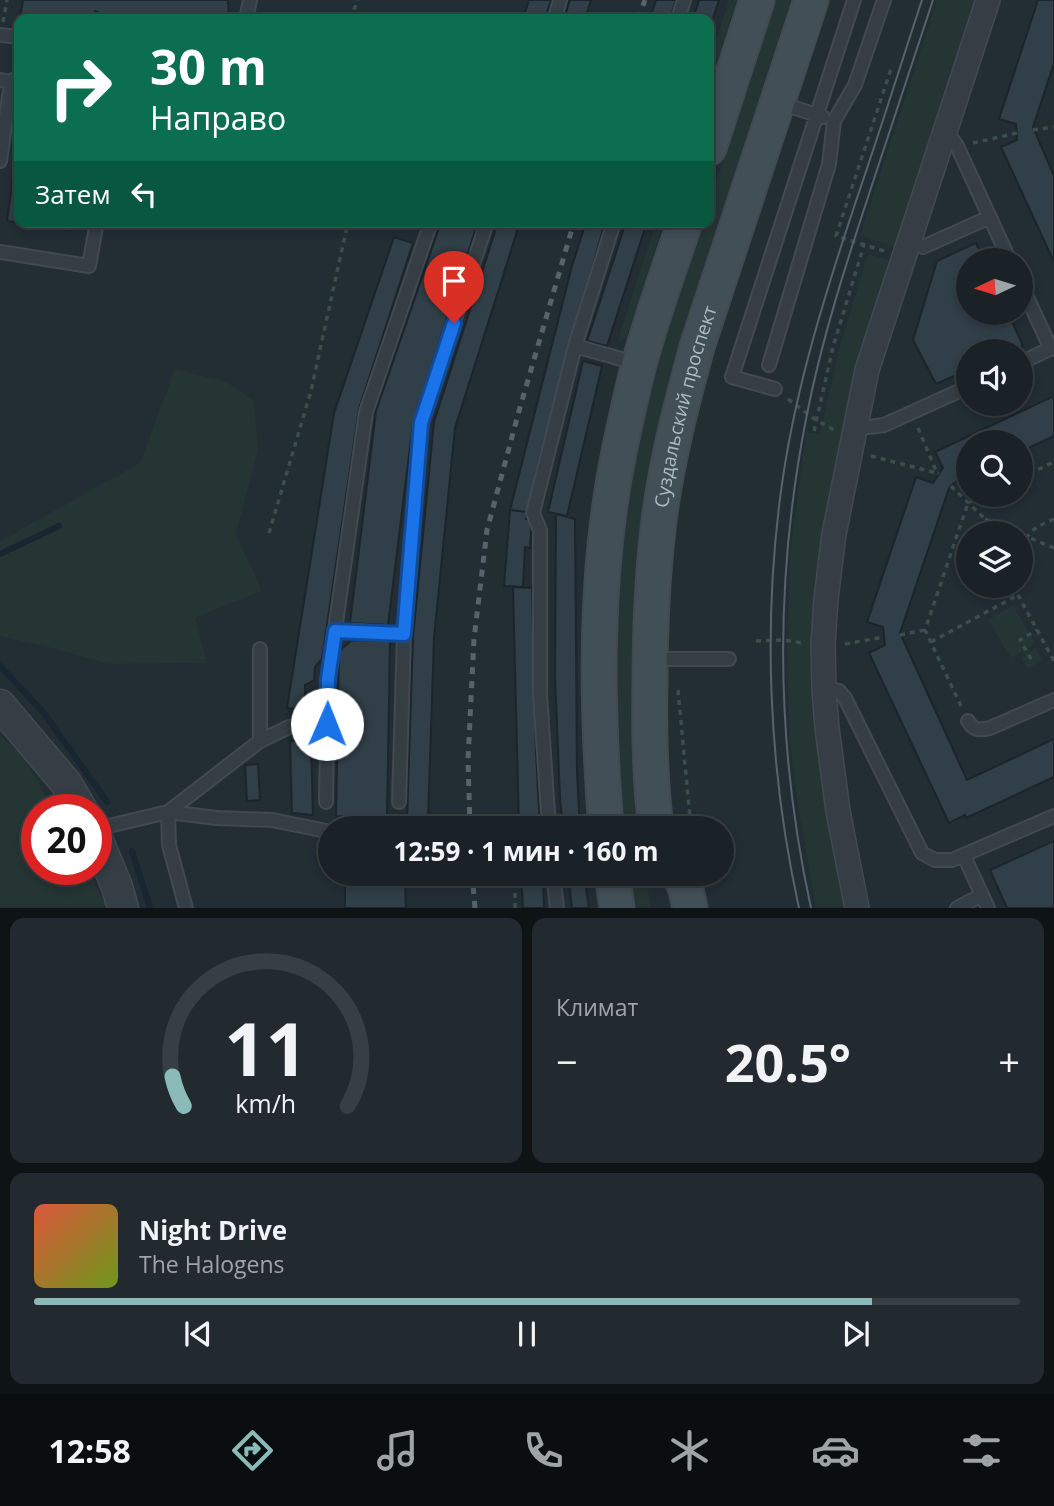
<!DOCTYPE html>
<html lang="ru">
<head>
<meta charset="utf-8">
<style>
  :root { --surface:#1a2227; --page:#232a2f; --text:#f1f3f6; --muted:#9fa4a7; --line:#383f44; --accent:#8bbbb9 }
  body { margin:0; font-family:"Open Sans",sans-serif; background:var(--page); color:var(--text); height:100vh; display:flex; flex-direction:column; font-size:26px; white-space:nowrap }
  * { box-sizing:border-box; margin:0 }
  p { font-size:23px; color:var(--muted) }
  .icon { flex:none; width:38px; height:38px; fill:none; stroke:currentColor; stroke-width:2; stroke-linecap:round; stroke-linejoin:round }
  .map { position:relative; height:908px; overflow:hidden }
  .sheet { display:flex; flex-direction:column; gap:10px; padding:10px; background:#0e1315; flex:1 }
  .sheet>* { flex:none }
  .banner { position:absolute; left:14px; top:14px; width:700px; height:214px; border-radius:14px; box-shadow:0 4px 10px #0003,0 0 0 2px var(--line); background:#0b6e4f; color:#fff; overflow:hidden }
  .needle { width:46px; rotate:266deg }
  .fabs { position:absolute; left:956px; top:248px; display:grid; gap:14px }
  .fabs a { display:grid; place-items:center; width:77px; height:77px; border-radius:50%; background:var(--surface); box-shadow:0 4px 10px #0003,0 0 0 2px var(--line); font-size:35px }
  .speed { position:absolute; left:21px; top:794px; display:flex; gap:14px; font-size:35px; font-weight:700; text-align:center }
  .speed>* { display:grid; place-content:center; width:91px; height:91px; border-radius:50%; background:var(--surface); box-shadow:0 4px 10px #0003,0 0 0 2px var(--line); line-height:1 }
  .speed .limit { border:10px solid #d22; background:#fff; color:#111 }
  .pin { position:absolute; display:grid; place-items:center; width:60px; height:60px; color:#fff; margin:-72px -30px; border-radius:50% 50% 50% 0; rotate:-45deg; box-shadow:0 0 7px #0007 }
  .pin .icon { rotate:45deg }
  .me { position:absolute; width:77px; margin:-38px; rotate:1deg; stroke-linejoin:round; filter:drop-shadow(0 0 5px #0008) }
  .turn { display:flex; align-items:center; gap:24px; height:147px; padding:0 21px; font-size:32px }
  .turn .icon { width:91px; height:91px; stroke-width:2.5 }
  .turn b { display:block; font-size:49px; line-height:60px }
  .then { display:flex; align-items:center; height:66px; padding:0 21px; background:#0003; gap:14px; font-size:26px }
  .big { font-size:52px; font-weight:700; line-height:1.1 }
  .sheet .tile { flex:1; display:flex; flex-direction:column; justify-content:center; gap:10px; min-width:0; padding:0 24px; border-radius:14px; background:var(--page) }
  .sheet .dial { align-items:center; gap:0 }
  .dial svg { height:182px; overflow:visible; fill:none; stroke:var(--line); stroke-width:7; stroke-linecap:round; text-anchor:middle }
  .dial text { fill:var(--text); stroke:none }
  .song { display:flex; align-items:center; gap:21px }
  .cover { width:84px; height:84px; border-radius:10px; background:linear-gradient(135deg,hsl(10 70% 55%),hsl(80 70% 35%)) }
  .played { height:7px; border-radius:4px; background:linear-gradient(90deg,var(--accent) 85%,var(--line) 85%) }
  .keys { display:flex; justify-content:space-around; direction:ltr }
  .heat { display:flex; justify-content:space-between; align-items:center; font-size:38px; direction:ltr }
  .sheet .tiles { flex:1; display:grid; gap:10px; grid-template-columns:1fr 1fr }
  .tile:last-child { grid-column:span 2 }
  .trip { position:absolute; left:318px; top:816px; width:416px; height:70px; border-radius:35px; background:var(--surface); box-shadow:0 4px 10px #0003,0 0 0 2px var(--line); font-weight:700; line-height:70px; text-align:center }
  .menu { display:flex; height:112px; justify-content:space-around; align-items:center; background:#0a0e10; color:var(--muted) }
  .menu .icon { width:49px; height:49px }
  .menu .active { color:var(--accent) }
  .menu b { font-size:32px; color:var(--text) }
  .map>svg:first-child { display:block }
  .green { fill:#243534 }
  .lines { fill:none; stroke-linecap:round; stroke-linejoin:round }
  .stream { stroke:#172630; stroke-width:6 }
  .building { fill:#313f48; stroke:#1c252b; stroke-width:2 }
  .service-casing { stroke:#414a52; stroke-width:16 }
  .minor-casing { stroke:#414a52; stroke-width:26 }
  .tertiary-casing { stroke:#414a52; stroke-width:33 }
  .secondary-casing { stroke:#414a52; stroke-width:37 }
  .path { stroke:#3c4e4c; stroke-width:3.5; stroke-dasharray:5 5; stroke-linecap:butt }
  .service { stroke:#353e45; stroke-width:12 }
  .minor { stroke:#353e45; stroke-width:23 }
  .tertiary { stroke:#353e45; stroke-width:30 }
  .secondary { stroke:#434f57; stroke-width:33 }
  .tram { stroke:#57636c; stroke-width:2 }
  .rail { stroke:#57636c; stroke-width:5; stroke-dasharray:7 7; stroke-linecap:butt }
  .route-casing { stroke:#114b97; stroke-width:18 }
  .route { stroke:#1a73e8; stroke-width:12 }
  .labels { text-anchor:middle; stroke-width:7; stroke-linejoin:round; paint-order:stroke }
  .street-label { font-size:19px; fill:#afbac2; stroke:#1a2329 }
</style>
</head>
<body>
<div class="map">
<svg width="1054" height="908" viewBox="0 0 1054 908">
  <rect width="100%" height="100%" fill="#222d34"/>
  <path class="green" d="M729,0H737L709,86V61Z
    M775,0H791C766,77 741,155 715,232C684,328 653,425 641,525C630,626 631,727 639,828H623C611,684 613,536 649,395C664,336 684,279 703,222H709V204Z
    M937,0H975L894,247L860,235Z
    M656,222H664L627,337L622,341L617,342Z
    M868,254L889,260L856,368L841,437L824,533L812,648V692L816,731L846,907H816L799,813L789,735L787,643L790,554L806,432L820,434L839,349Z
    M175,369L227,382L254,401L258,450L236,534L262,591L195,618L207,663L108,664L52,648L0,636V541L140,463Z
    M1013,605L1035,643L1028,648L1030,652L1035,648L1043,660L1028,669L1021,658L1025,655L1023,651L1011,658L988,620Z
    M0,735L21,754L55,810H37V870H88L107,907H0Z
    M629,873H645L651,907H634Z"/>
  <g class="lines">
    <path class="stream" d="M0,554L59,526
      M0,666L44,713L107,802
      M132,851L150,908"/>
  </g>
  <path class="building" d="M23,0H228L229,19H119L95,11L94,19H28L20,18Z
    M529,0H551L545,19H523Z
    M570,0H591L585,19H564Z
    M656,0H676L670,19H650Z
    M699,0H719L709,31V19H693Z
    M1038,0H1054V63L1033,127L1054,176V262L1001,147L1017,140L1016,124L999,119Z
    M14,169H19V222H71L70,230L7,221Z
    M441,222H478L413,423L388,625L350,623L376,411Z
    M498,222H520L455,428L434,638L428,821L407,820L413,637L434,422Z
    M586,222H605L542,448L527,512L510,510L572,266Z
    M626,222H647L607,346L587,341Z
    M394,237L413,243L359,409L322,659L315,667L314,680L305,685V710L287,708L334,413Z
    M976,243L984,261H968V313H1008L1023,346L1010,352H968V370L936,384L913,340L937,261Z
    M583,361L602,366L567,516L548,512Z
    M1054,396V436L1020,452V443H968V476L954,483L949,488L900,633L967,780L1054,739V777L966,818L965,815L949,823L869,653L885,645L883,627L867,622L916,477L933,483L943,468L935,452Z
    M510,510L527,512L526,519L532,520L530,548L525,547L523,587L504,586Z
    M556,514L575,519L577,772L580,828H563L560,798L555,677Z
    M513,587L532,588L536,752L540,828H519Z
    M352,640L390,641L387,819L336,816L339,651Z
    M311,740L313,815L292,813L290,741Z
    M258,764L260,800L247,801L245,765Z
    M1054,841V908H1007L990,870Z
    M521,873H543L544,908H523Z
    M568,873H584L589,908H572Z
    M405,882L406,908H345V883Z"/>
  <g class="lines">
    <g class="service-casing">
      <path id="service" d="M556,14L560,0
        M246,19L250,0
        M678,19L684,0
        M0,35L19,37
        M0,80L11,82L19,76
        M777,102L823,117
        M944,136L952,139L957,146L1010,261
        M0,161L11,82
        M923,247L990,217
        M0,252L89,266L97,222
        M1020,282L1051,349
        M575,346L639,364
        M1020,363L1054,347
        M769,365L829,164L834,121L855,85L884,0
        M775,389L732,377L854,0
        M855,425L869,427L884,425L968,387
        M335,631L404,634
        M260,649V741
        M651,659H729
        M824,689L839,691L845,698L922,853L935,860H952L1054,816
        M968,721C974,731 979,730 990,728L1054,700
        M326,802L328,679L366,412L431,222
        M399,802L404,634L421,423L487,222
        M549,828L540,694V530L533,513L575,346L614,222
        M96,829L168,812L260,741L289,727L327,724
        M964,856L988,908
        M553,873L557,908
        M186,908L169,845L168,812L217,818L272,820L331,832
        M957,908L982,895"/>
    </g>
    <g class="minor-casing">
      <path id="minor" d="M857,908L838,811L827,728L824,689L823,645L826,599L834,534L867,370L988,0"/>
    </g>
    <g class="tertiary-casing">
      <path id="tertiary" d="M0,705L66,783L82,810
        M96,836L117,887L123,908"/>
    </g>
    <g class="secondary-casing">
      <g id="secondary">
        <path d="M709,148L757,0"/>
        <path d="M606,828C596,701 594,571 620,447C626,419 632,391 639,364C652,316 669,269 685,222"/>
        <path id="s1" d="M656,828C650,780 649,731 650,684C650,632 652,581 658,529C665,467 681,406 697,347L811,0"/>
        <path d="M612,873L617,908"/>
        <path d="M679,873L686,890L690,908"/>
      </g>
    </g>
    <path class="path" d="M350,19L358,0
      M3,22L7,0
      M1033,130L1054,127
      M973,143L1017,133
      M884,251L836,236L891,69
      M788,399L816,420L834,430
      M918,428L937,473L939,474
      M814,431L833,347L864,245
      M871,456L937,473
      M1020,478L1054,462
      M951,486L985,519L987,534
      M985,519L1054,548
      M269,533L311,391L348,222
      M1020,566L1025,553L1022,546C1030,529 1038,526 1054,519
      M1013,586L1054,661
      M900,635L925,630
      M756,641L782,640L803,643
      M931,642L1018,595
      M845,644L884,637
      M1031,659L1020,640L1037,630
      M678,690L691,828
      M961,706L925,630L968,503L984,495
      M342,820L435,827L483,828
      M515,873V908"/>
    <use href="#service" class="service"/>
    <use href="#minor" class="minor"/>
    <use href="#tertiary" class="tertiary"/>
    <use href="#secondary" class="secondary"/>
    <path class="tram" d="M799,908C768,767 762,619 783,477C797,383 826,291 856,201C879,134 900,67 922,0
      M811,908C775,743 774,579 807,414C822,338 846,264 870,191C891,127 912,64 933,0"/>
    <path class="rail" d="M638,19L645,0
      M470,828L468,760L474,639L487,530L519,411L574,222
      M472,873L475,908"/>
  </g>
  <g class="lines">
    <g class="route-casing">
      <path id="route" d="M327,724L328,679L335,631L404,634L421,423L454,323"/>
    </g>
    <use href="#route" class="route"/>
  </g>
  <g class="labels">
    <g class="street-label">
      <text dy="7" stroke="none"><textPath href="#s1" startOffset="425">Суздальский проспект</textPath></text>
    </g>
  </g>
</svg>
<div class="fabs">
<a><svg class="needle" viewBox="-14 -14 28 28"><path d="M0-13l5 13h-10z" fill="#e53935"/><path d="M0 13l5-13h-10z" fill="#9fa4a7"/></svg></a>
<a><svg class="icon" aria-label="sound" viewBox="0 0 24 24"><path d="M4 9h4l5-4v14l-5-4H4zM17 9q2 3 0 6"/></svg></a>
<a><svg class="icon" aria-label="search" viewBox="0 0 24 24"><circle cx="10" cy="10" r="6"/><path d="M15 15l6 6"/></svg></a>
<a><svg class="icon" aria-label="layers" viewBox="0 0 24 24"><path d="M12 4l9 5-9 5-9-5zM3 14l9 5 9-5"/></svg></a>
</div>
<div class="speed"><div class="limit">20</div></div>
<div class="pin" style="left:454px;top:323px;background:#d93025"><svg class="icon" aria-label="arrive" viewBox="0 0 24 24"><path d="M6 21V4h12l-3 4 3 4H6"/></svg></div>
<svg class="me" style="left:327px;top:724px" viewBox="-20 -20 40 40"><circle r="19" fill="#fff"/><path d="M0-13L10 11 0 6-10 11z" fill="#1a73e8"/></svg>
<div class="trip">12:59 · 1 мин · 160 m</div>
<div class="banner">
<div class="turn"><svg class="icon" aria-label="right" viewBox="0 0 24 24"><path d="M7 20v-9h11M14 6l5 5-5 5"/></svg><div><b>30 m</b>Направо</div></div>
<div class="then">Затем<svg class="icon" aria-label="left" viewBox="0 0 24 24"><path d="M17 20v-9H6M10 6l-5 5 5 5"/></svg></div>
</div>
</div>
<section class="sheet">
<div class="tiles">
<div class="tile dial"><svg viewBox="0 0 100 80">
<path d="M14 69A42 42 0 1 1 86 69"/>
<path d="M14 69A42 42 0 0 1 9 56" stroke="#8bbbb9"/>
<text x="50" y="56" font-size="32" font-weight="700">11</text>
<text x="50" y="72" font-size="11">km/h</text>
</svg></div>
<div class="tile"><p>Климат</p>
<div class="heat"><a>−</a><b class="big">20.5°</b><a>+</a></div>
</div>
<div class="tile">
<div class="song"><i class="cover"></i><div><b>Night Drive</b><p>The Halogens</p></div></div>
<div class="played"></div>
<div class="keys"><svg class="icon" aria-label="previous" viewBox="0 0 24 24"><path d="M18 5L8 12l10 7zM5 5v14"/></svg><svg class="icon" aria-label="pause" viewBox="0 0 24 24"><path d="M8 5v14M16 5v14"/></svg><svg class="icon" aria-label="next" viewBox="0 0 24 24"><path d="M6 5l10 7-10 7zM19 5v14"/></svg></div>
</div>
</div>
</section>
<nav class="menu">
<b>12:58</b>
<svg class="icon active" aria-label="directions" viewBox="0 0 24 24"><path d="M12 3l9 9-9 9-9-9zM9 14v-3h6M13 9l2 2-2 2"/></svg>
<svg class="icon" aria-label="music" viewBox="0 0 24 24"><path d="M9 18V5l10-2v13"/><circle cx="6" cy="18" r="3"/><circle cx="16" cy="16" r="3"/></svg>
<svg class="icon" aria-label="phone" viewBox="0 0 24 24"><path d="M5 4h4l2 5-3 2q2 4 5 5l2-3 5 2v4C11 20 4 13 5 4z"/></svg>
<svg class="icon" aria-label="climate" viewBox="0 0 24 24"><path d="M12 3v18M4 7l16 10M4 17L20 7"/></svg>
<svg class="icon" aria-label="car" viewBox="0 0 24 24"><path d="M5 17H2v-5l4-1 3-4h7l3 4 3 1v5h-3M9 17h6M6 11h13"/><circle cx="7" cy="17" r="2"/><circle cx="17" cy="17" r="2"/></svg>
<svg class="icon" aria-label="filters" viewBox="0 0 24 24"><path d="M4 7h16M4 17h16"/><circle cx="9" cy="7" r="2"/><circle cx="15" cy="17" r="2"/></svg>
</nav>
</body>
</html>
